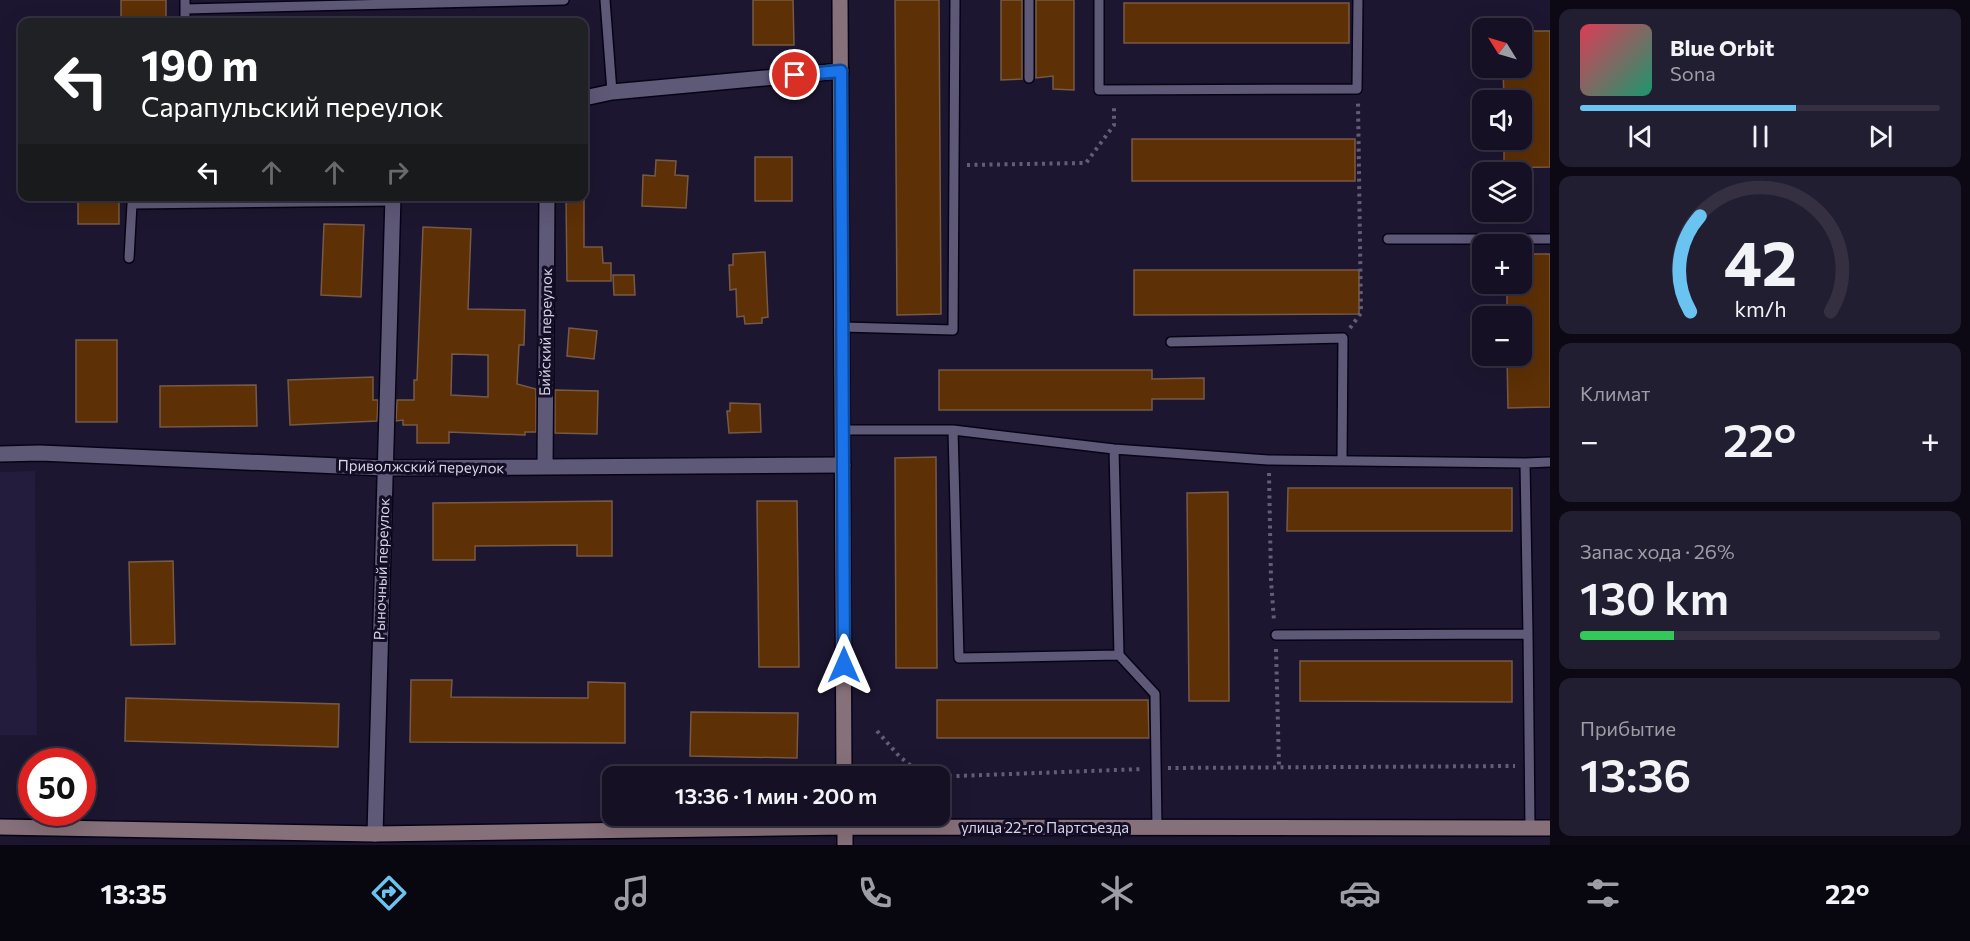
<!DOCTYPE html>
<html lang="ru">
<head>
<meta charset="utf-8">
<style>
  :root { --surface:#151024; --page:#221e31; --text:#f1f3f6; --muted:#9d9da6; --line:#343041; --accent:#6ac3f1 }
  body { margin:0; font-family:Commissioner,sans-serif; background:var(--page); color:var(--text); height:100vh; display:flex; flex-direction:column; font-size:22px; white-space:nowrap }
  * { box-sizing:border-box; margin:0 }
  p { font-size:20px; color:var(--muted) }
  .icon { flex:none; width:33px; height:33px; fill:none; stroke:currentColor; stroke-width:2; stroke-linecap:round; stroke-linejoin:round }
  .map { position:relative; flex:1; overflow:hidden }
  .details { display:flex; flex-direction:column; gap:9px; padding:9px; background:#0c0914; width:420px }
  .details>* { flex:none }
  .top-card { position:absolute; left:18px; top:18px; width:570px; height:183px; border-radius:12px; box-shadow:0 6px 24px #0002,0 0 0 2px var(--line); background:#202124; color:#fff; overflow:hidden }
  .needle { width:39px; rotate:307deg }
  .buttons { position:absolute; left:1472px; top:18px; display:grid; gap:12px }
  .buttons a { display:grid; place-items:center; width:60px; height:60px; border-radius:12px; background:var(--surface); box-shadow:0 6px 24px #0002,0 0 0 2px var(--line); font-size:30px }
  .speed { position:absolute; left:18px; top:748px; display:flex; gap:12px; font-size:30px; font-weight:700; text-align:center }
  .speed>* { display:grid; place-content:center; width:78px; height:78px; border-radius:50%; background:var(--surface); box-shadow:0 6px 24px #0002,0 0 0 2px var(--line); line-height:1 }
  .speed .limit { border:9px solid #d22; background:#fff; color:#111 }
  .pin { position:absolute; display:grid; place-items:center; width:51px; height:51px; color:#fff; margin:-26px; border:3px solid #fff; border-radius:50%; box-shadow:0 2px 6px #0007 }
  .me { position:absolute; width:66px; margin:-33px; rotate:0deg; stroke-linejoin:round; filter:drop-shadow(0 0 4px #0008) }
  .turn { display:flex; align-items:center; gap:21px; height:126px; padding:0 24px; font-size:27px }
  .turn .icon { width:78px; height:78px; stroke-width:2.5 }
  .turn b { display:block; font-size:42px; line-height:51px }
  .lanes { display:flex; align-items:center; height:57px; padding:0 24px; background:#0003; justify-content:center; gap:30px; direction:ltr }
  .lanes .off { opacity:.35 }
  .big { font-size:45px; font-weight:600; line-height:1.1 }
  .details .widget { flex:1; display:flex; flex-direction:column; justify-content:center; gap:9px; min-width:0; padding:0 21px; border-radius:12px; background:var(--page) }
  .details .dial { align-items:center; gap:0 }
  .dial svg { height:156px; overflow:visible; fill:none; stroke:var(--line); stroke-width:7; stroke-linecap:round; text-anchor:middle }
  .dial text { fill:var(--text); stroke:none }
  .song { display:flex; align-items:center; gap:18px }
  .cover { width:72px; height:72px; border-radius:9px; background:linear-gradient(135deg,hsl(350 70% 55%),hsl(160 70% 35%)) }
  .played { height:6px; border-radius:3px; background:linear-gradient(90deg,var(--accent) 60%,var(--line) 60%) }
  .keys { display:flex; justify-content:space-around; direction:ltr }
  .heat { display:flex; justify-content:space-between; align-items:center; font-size:33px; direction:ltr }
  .charge { height:9px; border-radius:4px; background:linear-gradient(90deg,#34c759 26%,var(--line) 0) }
  .trip { position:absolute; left:602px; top:766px; width:348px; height:60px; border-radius:12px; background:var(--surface); box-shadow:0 6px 24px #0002,0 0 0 2px var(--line); font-weight:600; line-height:60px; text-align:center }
  .tabs { display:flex; height:96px; justify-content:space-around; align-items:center; background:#08060e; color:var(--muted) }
  .tabs .icon { width:42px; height:42px }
  .tabs .current { color:var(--accent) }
  .tabs b { font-size:27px; color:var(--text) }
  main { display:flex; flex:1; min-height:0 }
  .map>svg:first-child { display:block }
  .built { fill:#231c3c }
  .building { fill:#5d3006; stroke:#775a45; stroke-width:1.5; fill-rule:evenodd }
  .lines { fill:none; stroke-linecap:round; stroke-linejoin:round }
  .lane-casing { stroke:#070317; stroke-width:12 }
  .street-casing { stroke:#070317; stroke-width:18 }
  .secondary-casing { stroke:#070317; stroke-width:18 }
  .path { stroke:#635e75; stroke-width:4; stroke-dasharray:3 4.5; stroke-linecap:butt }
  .lane { stroke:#5f5978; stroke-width:9 }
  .street { stroke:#5f5978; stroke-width:15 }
  .secondary { stroke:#867079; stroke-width:15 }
  .route-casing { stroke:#114b97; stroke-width:15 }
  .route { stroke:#1a73e8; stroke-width:10 }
  .labels { text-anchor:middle; stroke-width:6; stroke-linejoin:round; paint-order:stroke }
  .street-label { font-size:15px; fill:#d7d4e6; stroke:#130d26 }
</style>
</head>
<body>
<main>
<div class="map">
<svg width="1550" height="845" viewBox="0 0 1550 845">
  <rect width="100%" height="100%" fill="#1c1630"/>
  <path class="built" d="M35,471L37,735H0V472Z"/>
  <path class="building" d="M121,0H166V22H121Z
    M753,0H793L794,45H753Z
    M895,0H939L941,314L897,315Z
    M1001,0H1022V79L1001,80Z
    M1036,0H1074V90L1053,89V76L1036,78Z
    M1124,3H1349V43H1124Z
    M1521,31H1550V167L1504,168V140H1521V100H1504L1503,68H1521Z
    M1132,139H1355V181H1132Z
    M755,157H792V201H755Z
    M656,160L676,161L675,175L688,176L686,208L642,206L643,175L655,176Z
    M78,196H119V224H78Z
    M566,196H584V247H602L603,263H611V281H567Z
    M324,224L364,225L361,297L321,295Z
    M423,227L471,229L468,309L525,310L524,345H519L517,384L536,389V432H525V435L449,432V443H417V425H403V420L396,421L397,400H414V380H417ZM452,354L488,355V397L451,395Z
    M765,252L768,317L762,318V323L745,324L744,316L737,317L736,289L730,290L729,265H733V254Z
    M1521,254H1550V407L1508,408L1507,356H1521V316H1507V284H1521Z
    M1134,270H1359V314L1134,315Z
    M613,275H634L635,295H614Z
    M569,328L597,331L594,359L567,356Z
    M76,340H117V422H76Z
    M939,370H1152V379L1204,378V399H1152V410H939Z
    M373,377V400H378L377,421L290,425L288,380Z
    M256,385L257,426L160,427V386Z
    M555,390L598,391L597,434L555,433Z
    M730,403L760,404L761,432L729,433L727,411H730Z
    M936,457L937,668H896L895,458Z
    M1288,488H1512V531H1287Z
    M1228,492L1229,701H1189L1187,493Z
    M612,501V556H577V545L475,546V560H433V503Z
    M757,501H797L799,667H759Z
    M173,561L175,644L131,645L129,562Z
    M1300,661H1512V702L1300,701Z
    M411,680H452L451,697L588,698V682L625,683V743L410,742Z
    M126,698L339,704L338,747L125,741Z
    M937,700H1148L1149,738H937Z
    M691,712L798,713L797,758L690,756Z"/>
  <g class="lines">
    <g class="lane-casing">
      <path id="lane" d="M605,0L612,92
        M1029,0V78
        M1099,0V90L1357,89L1358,0
        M185,9L564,0
        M185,22V0
        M1388,239H1550
        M129,258L132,204L393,201
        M842,327L953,330L955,0
        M1171,342L1343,338L1342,460
        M843,430H953L1114,449L1268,460L1525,463L1528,634
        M953,430L959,658L1119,655
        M1114,449L1119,655L1155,694L1157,828
        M1525,463L1550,462
        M1276,635L1528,634L1530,828"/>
    </g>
    <g class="street-casing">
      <path id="street" d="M584,98L612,92L841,71
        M0,454L40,453L385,468L843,465
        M545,467L547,196
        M375,834L393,196"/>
    </g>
    <g class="secondary-casing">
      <path id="secondary" d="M840,0L844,777
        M845,816V845
        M0,827L375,834L845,827L1550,828"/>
    </g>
    <path class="path" d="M967,165L1086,163L1114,125V104
      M1350,328L1361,313L1358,102
      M1269,473L1271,580L1274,621
      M1276,649L1279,766
      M877,731L899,756L916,770L930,777L1143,769
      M1168,768L1515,766"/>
    <use href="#lane" class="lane"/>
    <use href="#street" class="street"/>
    <use href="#secondary" class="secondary"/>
  </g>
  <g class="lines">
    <g class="route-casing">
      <path id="route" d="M795,75L841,71L844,665"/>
    </g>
    <use href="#route" class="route"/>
  </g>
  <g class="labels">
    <g class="street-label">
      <text transform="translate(546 332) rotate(-89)" y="5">Бийский переулок</text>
      <text transform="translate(421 467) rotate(1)" y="5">Приволжский переулок</text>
      <text transform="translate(382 569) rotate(-88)" y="5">Рыночный переулок</text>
      <text x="1045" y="833">улица 22-го Партсъезда</text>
    </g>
  </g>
</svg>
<div class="buttons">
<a><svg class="needle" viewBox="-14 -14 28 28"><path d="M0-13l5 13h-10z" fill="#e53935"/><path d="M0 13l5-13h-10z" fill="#9d9da6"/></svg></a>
<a><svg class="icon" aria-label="sound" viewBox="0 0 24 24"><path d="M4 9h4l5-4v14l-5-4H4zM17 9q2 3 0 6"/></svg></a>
<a><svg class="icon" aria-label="layers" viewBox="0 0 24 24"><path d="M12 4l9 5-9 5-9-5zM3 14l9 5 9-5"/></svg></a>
<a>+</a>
<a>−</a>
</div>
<div class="speed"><div class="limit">50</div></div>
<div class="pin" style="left:795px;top:75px;background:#d93025"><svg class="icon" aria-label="arrive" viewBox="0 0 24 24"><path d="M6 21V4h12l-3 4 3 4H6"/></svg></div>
<svg class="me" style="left:844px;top:665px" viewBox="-20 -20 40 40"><path d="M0-17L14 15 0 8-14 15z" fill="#1a73e8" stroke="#fff" stroke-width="4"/></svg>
<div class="trip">13:36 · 1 мин · 200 m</div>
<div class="top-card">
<div class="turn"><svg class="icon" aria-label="left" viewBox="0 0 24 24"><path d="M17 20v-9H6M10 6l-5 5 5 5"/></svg><div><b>190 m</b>Сарапульский переулок</div></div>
<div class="lanes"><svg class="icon" aria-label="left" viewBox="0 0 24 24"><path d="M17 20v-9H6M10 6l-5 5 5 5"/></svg><svg class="icon off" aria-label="ahead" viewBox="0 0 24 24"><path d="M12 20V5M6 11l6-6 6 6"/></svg><svg class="icon off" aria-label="ahead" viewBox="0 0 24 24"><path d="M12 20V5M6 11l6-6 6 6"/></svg><svg class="icon off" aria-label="right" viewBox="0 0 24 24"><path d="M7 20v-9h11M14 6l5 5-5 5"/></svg></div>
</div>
</div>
<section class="details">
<div class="widget">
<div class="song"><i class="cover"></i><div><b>Blue Orbit</b><p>Sona</p></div></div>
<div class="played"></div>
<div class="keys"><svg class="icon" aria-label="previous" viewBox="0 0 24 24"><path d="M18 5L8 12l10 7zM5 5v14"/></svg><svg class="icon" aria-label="pause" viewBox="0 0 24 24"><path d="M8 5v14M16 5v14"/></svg><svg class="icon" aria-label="next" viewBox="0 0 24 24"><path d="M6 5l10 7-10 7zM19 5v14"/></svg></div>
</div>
<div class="widget dial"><svg viewBox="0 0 100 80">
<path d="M14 69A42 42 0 1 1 86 69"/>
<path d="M14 69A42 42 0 0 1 19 20" stroke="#6ac3f1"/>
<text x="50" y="56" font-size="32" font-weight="700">42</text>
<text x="50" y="72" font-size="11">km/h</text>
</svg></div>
<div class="widget"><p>Климат</p>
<div class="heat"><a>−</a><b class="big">22°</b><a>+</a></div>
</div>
<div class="widget"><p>Запас хода · 26%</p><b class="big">130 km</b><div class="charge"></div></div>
<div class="widget"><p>Прибытие</p><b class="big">13:36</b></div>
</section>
</main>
<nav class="tabs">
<b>13:35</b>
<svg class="icon current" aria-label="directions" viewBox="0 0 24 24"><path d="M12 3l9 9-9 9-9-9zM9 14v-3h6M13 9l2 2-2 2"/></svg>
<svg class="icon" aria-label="music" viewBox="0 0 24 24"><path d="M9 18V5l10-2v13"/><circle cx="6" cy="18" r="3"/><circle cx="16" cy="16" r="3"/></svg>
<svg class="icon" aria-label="phone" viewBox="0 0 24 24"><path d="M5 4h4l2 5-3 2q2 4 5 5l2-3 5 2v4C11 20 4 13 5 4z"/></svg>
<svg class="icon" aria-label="climate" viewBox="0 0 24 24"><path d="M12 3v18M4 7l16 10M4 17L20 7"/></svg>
<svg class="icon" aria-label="car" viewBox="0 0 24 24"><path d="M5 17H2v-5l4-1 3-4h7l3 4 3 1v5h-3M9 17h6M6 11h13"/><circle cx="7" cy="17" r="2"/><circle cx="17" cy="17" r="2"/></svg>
<svg class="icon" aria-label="filters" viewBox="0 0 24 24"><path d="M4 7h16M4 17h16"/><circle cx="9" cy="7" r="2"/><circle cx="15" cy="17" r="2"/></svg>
<b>22°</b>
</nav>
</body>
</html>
